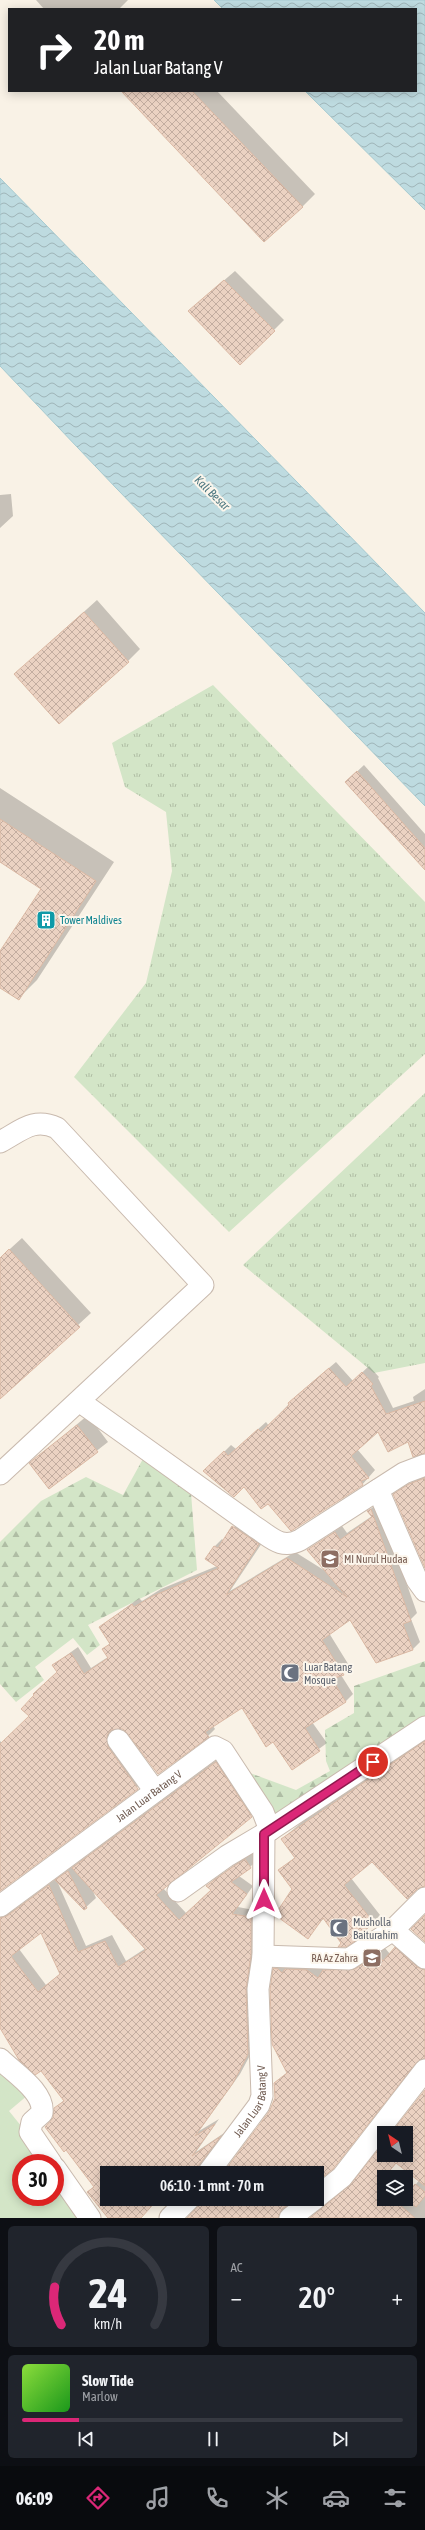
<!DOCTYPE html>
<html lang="id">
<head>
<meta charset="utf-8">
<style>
  :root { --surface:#171b24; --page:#20242c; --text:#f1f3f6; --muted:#9ea1a6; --line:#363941; --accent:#db2777 }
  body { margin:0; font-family:"Asap Condensed",sans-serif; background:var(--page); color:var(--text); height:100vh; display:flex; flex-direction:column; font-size:15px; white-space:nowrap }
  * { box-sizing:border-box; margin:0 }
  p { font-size:13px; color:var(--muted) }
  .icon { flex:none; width:22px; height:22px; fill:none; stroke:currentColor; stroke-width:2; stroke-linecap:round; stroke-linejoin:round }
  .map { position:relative; height:2218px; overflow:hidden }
  .panel { display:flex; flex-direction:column; gap:8px; padding:8px; background:#0d0f14; flex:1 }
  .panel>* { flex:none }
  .banner { position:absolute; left:8px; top:8px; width:409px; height:84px; border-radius:0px; box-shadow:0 2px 10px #0003; background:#202124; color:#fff; overflow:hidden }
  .needle { width:26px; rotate:325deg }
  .tools { position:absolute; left:377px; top:2126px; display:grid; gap:8px }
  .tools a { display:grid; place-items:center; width:36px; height:36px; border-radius:0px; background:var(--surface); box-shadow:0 2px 10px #0003; font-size:20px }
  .speed { position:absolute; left:12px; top:2154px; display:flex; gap:8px; font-size:20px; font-weight:700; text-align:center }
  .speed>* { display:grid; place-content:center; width:52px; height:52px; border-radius:50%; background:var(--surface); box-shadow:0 2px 10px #0003; line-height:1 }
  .speed .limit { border:6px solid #d22; background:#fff; color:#111 }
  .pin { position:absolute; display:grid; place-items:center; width:34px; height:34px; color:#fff; margin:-17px; border:2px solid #fff; border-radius:50%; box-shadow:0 1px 4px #0007 }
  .me { position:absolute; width:44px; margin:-22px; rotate:0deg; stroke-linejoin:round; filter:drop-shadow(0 0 3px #0008) }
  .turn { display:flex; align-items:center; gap:14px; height:84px; padding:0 20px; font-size:18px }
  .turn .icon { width:52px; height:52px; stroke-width:2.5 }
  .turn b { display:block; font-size:28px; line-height:34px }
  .big { font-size:30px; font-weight:600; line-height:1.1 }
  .panel .card { flex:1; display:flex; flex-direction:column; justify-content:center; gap:6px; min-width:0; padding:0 14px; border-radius:6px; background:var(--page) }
  .panel .dial { align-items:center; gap:0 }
  .dial svg { height:104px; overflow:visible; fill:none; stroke:var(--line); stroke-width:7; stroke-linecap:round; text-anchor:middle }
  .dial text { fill:var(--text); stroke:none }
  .song { display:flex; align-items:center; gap:12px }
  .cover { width:48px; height:48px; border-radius:6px; background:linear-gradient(135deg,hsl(90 70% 55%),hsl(120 70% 35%)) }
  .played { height:4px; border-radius:2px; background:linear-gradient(90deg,var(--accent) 15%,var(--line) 15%) }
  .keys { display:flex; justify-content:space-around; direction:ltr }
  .heat { display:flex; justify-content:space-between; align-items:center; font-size:22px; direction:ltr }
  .panel .tiles { flex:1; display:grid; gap:8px; grid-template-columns:1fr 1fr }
  .card:last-child { grid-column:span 2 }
  .trip { position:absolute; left:100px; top:2166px; width:224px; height:40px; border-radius:0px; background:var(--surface); box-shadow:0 2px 10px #0003; font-weight:600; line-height:40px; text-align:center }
  .tab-bar { display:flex; height:64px; justify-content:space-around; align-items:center; background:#090b0e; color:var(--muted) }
  .tab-bar .icon { width:28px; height:28px }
  .tab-bar .current { color:var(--accent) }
  .tab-bar b { font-size:18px; color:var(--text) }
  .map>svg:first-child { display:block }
  .grass { fill:#d3e5c7 }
  .forest { fill:url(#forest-firs) }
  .park { fill:url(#park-tufts) }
  .water { fill:url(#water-waves); stroke:#a5cad0 }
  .shadow { fill:#0003; fill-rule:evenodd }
  .building { fill:url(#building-cross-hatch); stroke:#dbb9a4; fill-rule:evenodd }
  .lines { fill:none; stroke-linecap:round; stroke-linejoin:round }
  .street-casing { stroke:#c9baae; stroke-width:23 }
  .street { stroke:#fff; stroke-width:21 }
  .route-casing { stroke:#8e194d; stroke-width:10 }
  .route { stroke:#db2777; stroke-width:7 }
  .labels { text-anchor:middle; stroke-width:4; stroke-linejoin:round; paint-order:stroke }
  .culture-label { font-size:11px; fill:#0d838f; stroke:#fcf6ec; text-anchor:start }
  .education-label { font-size:11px; fill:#785e54; stroke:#fcf6ec; text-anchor:start }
  .worship-label { font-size:11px; fill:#5b616d; stroke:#fcf6ec; text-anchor:start }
  .street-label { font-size:11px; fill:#6f5a4f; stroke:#fcf6ec }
  .water-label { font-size:12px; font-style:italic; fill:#4c7780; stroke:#fcf6ec }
</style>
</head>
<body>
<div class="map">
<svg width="425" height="2218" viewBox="0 0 425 2218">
  <defs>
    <pattern id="forest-firs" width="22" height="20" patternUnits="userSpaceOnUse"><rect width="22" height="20" fill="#d3e5c7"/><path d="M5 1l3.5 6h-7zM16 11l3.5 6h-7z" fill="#afbda4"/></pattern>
    <pattern id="park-tufts" width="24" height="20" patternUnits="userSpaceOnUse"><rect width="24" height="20" fill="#d3e5c7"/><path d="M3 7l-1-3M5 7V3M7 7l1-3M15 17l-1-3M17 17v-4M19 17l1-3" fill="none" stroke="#afbda4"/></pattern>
    <pattern id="water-waves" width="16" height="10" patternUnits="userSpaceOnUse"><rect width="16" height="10" fill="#bedbe0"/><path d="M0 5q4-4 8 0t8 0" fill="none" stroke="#9fb5b8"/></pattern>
    <pattern id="building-cross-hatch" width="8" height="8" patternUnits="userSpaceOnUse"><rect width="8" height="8" fill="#ebd2c2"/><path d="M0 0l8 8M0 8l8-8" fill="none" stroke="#c3ada0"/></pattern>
  </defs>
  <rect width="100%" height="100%" fill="#f9f2e6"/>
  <path class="grass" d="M0,2054L35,2089L9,2111L51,2163H21V2197H55V2168L94,2218H0Z"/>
  <path class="forest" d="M144,1457L191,1493L197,1570L88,1625L100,1645L87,1655L73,1638L35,1667L44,1680L16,1702L0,1684V1542L41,1501L86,1477L123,1495Z
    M425,1661V1718L280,1821L250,1773L296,1790L330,1771L326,1761L325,1730L354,1713V1686Z"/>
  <path class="park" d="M213,685L425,902V1054L229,1232L74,1077L146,983L172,871L166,812L125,787L112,743Z
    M425,1093V1363L374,1373L243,1265Z"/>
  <path class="water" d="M214,0H425V210L305,91H416V9H223Z
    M0,178L425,613V806L117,489L0,366Z"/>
  <path class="shadow" d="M36,0H128L119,9H44Z
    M122,91H217L315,194L302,207Z
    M235,271L284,320L240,364L200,301Z
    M11,494L13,516L0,528V495Z
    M97,600L140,649L128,661L15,674Z
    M364,765L425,834V867L346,782Z
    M0,788L114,862L37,980L18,999L0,987V953L42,889L0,861Z
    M22,1238L91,1313L0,1397V1258Z
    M336,1362L353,1381L369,1366L379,1377L378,1378L393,1408L414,1401L413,1397L425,1389V1453L408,1440L378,1431L357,1449L375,1470L362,1485L269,1502L244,1486L205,1471L231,1445L236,1449L266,1422L269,1426L296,1396Z
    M88,1415L108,1442L49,1488L31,1463Z
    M425,1475V1550L394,1495L401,1488Z
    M378,1503L417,1613L411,1619L420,1642L413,1649L350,1619L329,1633L350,1667L341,1675L353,1694L346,1701L312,1722L327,1743L293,1768L274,1741L242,1706L213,1726L215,1729L208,1736L128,1732L123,1728L114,1729L115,1739L145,1781L0,1890V1741L2,1743L31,1716L34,1694L57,1672L53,1665L78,1647L91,1668L108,1657L104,1649L110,1643L100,1627L139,1598L142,1601L161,1589L217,1566L207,1559L215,1546L222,1539L224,1541L240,1519L266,1537L230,1591L295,1552L327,1572L308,1550L342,1526L347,1533L372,1516L368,1511Z
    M425,1740V1886H421L407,1897L372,1860L351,1878L380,1915L362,1935L342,1943L324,1918L308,1937L293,1889L280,1870L295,1857L282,1839L302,1822Z
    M223,1755L258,1809L163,1888L186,1913L212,1889L208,1886L214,1879L252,1853L258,1860L239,1876L253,1886L238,1907L258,1911L255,2046L240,2074L199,2131L219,2119L196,2152L224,2133L203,2163L206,2173H187L183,2169L179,2173H107V2199H157L140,2218H109L88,2192L94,2186L54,2118L55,2109L64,2100L41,2069L0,2026V1908L3,1910L15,1909ZM57,1881L84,1909L96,1898L92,1889L146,1948L126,1961L112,1935L86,1946ZM42,1932L60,1974L46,1985L19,1949Z
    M402,1941L425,1959V2058L417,2061L340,2160L317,2180V2173H224L269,2113L276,2098L275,2083L288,2072L274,1969L281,1962L315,1963L324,1970L331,1963H363L385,1948L390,1954Z
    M425,2091V2218H309L355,2181L384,2144V2155H406V2133H393ZM397,2162L419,2180L406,2199H384V2177Z
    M201,2199H293L288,2203L285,2211L287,2218H188L198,2208Z"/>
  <path class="building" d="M121,91H192L303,207L264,242Z
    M224,280L275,331L240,365L188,311Z
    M84,612L129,662L59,724L14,674Z
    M357,771L425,848V870L345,782Z
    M0,819L96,881L19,1000L0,988V951L41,889L0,862Z
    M9,1249L80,1327L0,1399V1258Z
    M329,1368L346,1387L362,1372L373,1384L371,1386L386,1414L425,1401V1453L413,1457L408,1442L388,1452L378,1432L351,1456L369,1478L361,1481L363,1485L291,1531L268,1504L261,1509L244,1487L234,1497L203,1471L224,1451L228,1456L258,1429L261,1432L289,1405L288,1403Z
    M77,1425L98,1452L49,1489L29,1463Z
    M425,1478V1568L393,1494L409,1484Z
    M371,1509L411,1621L403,1624L413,1650L376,1663L350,1620L322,1640L344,1675L332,1679L346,1702L305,1728L320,1751L292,1770L273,1742L266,1747L242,1708L205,1732L209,1737L158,1774L127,1733L123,1729L111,1730L107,1735L108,1747L138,1789L0,1891V1744L29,1716L21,1709L34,1695L33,1694L57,1672L52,1665L71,1653L84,1674L108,1658L102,1649L110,1644L99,1627L132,1604L134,1607L153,1596L219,1568L205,1559L214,1546L218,1548L232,1526L259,1544L226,1595L287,1558L347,1597L307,1550L335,1532L340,1540L372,1517L367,1511Z
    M425,1741V1886L417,1889L407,1899L372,1862L344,1885L374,1923L361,1933L363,1936L346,1947H338L341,1943L323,1918L308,1939L275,1915L292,1889L278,1870L295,1858L281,1839Z
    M216,1762L252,1817L156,1895L179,1920L211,1890L206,1886L234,1866L245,1859L251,1868L231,1882L247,1894L232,1914L251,1917V1955L246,1989L248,2054L233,2083L195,2136L215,2124L192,2156L221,2136L198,2166L196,2173H186L182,2170L180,2173H107V2199H158L141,2218H108L87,2192L94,2187L66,2150L64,2152L45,2127L53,2118L54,2108L64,2101L41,2071L35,2075L19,2060L0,2028V1918L7,1916L49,1885L78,1952L105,1941L118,1967L146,1950L72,1868ZM41,1933L60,1974L38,1992L11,1956Z
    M68,1871L87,1908L84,1910L55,1880Z
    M425,1915V1942L411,1929Z
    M395,1947L417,1967L425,1970V2058L416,2063L333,2169L319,2180L317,2173H223L269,2112L275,2098L274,2083L287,2073L272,2044L270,1990L273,1968L278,1969L282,1973L285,1969L307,1970L318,1978L323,1970L355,1969L378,1954L383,1961Z
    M425,2090V2186L396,2163L377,2186L384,2192V2199H393L415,2218H310L351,2184L384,2142V2155H406V2133H391Z
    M415,2184L425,2192V2196L416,2207L406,2199V2195Z
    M201,2199H290L292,2201L282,2209L278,2218H187L197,2207Z"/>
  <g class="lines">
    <g class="street-casing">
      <g id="street">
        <path d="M0,1142C21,1131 33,1117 57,1128L203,1285L0,1474"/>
        <path d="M79,1401L255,1527C271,1537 281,1550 300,1540L404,1473L425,1465"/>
        <path d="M378,1490L417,1580L425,1591"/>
        <path d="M118,1740L155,1791"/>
        <path d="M178,1891L227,1856L264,1834"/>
        <path id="s1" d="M0,1906L215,1747L223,1751L263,1812L270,1830"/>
        <path d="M393,1930L425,1958"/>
        <path d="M263,1956L349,1959L393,1930L425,1898"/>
        <path d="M0,2059C14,2073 45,2092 42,2113L32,2122L30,2132L51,2163"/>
        <path d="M55,2168L90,2218"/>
        <path id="s2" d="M208,2173L259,2105L262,2096L258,1989L263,1956L264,1834L425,1727"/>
        <path d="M317,2197L342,2177L425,2070"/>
        <path d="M170,2218L189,2199"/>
        <path d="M290,2218L315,2199"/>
      </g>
    </g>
    <use href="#street" class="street"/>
  </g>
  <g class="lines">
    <g class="route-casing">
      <path id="route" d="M264,1900V1834L373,1762"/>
    </g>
    <use href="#route" class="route"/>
  </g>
  <defs>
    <g id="building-square" transform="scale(1)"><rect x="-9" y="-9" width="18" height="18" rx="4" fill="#0f9aa8" stroke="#fcf6ec"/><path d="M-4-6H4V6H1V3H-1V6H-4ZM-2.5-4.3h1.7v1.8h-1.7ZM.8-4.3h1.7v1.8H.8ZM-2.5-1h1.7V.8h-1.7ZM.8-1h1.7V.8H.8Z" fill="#fff"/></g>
    <g id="school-square" transform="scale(1)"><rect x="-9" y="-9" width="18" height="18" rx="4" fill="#8d6e63" stroke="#fcf6ec"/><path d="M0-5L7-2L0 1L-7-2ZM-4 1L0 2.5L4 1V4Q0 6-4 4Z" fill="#fff"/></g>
    <g id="mosque-square" transform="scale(1)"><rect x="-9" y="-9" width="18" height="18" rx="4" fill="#6b7280" stroke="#fcf6ec"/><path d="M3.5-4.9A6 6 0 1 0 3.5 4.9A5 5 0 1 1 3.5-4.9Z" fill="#fff"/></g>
  </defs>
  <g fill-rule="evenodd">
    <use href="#building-square" x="46" y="920"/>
    <use href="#school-square" x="330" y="1559"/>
    <use href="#mosque-square" x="290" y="1673"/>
    <use href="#mosque-square" x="339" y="1928"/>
    <use href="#school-square" x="372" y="1958"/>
  </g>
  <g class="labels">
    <g class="culture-label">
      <text x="60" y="924">Tower Maldives</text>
    </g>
    <g class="education-label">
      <text x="344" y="1563">MI Nurul Hudaa</text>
      <text x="358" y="1962" text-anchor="end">RA Az Zahra</text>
    </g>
    <g class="worship-label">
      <text x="304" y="1671">Luar Batang<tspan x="304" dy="13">Mosque</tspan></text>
      <text x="353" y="1926">Musholla<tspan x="353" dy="13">Baiturahim</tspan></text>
    </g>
    <g class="street-label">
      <text dy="4" stroke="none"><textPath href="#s1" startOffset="185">Jalan Luar Batang V</textPath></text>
      <text dy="4" stroke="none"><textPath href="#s2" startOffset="86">Jalan Luar Batang V</textPath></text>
    </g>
    <g class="water-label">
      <text transform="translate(212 493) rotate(44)" y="4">Kali Besar</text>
    </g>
  </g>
</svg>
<div class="tools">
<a><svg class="needle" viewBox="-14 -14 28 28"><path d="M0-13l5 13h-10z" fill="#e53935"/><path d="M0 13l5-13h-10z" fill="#9ea1a6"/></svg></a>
<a><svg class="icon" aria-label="layers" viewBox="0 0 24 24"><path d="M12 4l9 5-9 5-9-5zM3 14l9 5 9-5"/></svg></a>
</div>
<div class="speed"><div class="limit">30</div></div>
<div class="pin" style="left:373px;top:1762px;background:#d93025"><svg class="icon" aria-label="arrive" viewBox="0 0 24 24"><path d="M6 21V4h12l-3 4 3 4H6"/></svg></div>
<svg class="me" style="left:264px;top:1900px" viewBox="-20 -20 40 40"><path d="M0-17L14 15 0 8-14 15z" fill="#db2777" stroke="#fff" stroke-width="4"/></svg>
<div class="trip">06:10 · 1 mnt · 70 m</div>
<div class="banner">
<div class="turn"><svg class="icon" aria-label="right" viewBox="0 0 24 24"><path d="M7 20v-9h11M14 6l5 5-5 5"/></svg><div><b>20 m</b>Jalan Luar Batang V</div></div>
</div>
</div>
<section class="panel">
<div class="tiles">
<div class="card dial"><svg viewBox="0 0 100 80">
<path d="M14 69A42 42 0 1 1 86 69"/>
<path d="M14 69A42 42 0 0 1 9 40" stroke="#db2777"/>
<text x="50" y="56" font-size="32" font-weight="700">24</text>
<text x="50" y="72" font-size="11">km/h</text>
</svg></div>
<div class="card"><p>AC</p>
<div class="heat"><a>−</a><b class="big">20°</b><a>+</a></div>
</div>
<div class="card">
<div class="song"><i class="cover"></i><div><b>Slow Tide</b><p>Marlow</p></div></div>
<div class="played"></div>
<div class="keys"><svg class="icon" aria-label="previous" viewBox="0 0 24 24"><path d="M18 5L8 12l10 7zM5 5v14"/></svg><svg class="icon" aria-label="pause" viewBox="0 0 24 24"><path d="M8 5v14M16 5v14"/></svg><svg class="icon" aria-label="next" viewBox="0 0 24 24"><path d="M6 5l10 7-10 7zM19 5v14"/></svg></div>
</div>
</div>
</section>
<nav class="tab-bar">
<b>06:09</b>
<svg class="icon current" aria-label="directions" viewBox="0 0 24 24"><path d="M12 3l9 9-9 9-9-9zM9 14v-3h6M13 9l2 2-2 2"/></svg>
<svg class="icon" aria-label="music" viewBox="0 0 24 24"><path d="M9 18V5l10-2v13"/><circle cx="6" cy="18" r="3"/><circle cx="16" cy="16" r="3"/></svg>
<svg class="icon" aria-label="phone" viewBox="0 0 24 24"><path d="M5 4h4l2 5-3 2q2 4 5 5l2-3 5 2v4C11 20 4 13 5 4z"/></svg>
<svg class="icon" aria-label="climate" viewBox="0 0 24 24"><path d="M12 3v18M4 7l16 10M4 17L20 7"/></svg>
<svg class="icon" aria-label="car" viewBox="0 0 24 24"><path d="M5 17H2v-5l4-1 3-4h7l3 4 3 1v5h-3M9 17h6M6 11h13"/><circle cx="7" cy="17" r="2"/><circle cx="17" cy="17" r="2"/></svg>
<svg class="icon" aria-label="filters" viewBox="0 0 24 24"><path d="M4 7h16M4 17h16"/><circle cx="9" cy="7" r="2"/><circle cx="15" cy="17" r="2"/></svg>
</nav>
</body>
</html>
